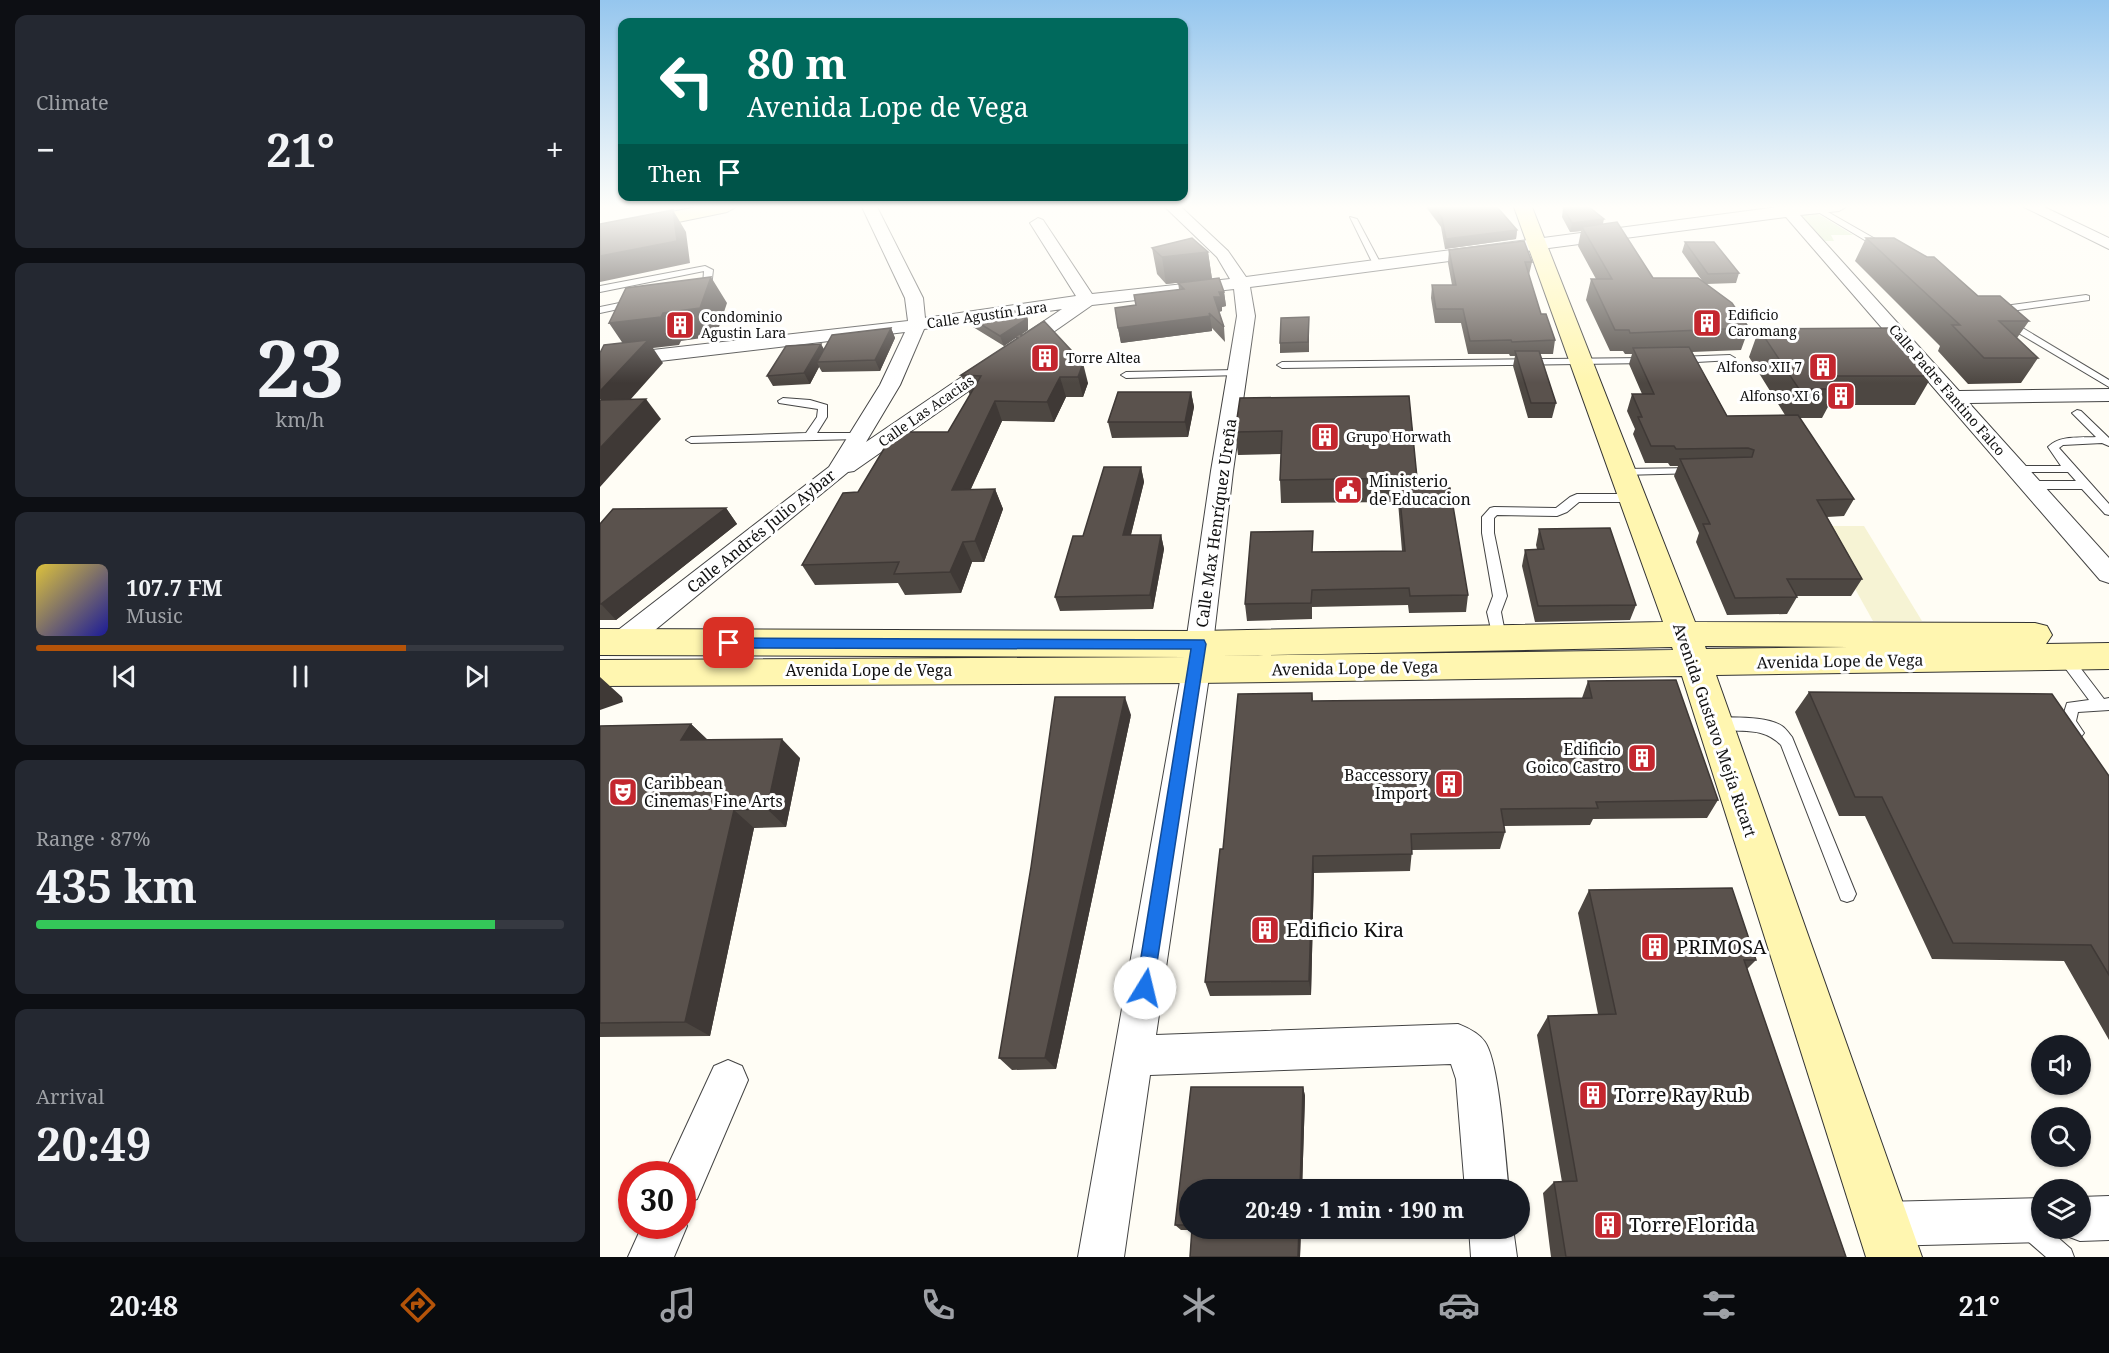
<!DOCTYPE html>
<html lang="en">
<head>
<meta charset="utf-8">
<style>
  :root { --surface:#171b24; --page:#242831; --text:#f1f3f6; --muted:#9ea1a6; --line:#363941; --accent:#b45309 }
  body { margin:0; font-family:"Noto Serif",serif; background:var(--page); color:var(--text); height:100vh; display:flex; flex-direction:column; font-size:22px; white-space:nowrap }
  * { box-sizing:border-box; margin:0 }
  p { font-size:20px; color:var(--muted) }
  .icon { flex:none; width:33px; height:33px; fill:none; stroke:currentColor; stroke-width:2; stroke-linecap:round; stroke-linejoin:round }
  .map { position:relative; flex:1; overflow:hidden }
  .panel { display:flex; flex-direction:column; gap:15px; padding:15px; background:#0d0f14; width:600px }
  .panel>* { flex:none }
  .banner { position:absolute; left:18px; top:18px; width:570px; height:183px; border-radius:12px; box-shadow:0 2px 4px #0004; background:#00695c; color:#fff; overflow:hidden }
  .tools { position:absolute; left:1431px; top:1035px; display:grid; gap:12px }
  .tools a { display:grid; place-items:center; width:60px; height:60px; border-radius:50%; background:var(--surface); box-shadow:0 2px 4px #0004; font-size:30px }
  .speed { position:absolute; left:18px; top:1161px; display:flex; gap:12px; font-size:30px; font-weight:700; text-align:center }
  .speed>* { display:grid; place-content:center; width:78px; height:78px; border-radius:50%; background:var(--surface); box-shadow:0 2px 4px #0004; line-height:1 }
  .speed .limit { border:9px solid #d22; background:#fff; color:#111 }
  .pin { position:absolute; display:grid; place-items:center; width:51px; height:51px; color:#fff; margin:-26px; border-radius:12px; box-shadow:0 3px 9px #0006 }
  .me { position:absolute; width:66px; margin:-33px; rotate:9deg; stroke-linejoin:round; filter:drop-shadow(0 0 4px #0008) }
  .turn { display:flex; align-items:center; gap:21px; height:126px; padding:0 30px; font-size:27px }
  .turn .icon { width:78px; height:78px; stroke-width:2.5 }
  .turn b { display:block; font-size:42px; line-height:51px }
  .then { display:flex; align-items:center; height:57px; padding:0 30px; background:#0003; gap:12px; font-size:22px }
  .big { font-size:45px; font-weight:700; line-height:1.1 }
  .panel .card { flex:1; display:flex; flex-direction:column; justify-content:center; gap:9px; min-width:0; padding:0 21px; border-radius:12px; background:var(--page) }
  .panel .dial { align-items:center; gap:0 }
  .dial b { font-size:78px; line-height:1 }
  .song { display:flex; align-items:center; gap:18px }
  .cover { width:72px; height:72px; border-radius:9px; background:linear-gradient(135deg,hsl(50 70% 55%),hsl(240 70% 35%)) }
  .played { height:6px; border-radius:3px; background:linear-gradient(90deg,var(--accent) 70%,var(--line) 70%) }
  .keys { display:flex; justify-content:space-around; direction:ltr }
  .heat { display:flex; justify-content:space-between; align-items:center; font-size:33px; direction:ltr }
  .charge { height:9px; border-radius:4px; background:linear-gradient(90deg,#34c759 87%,var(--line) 0) }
  .trip { position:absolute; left:579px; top:1179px; width:351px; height:60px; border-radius:30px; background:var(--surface); box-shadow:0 2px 4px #0004; font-weight:700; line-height:60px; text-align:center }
  .tab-bar { display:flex; height:96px; justify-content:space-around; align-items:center; background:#090b0e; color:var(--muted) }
  .tab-bar .icon { width:42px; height:42px }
  .tab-bar .on { color:var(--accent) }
  .tab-bar b { font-size:27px; color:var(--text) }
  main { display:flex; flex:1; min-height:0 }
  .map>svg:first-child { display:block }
  .farmland { fill:#f6f3d4 }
  .green { fill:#d5ebbd }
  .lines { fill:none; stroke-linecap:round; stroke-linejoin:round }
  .lane-casing { stroke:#444; stroke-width:2 }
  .street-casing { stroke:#444; stroke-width:2 }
  .secondary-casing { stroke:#333; stroke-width:2 }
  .lane { fill:#fff; fill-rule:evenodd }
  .street { fill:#fff; fill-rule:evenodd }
  .secondary { fill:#fff6b0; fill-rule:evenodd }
  .wall { fill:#4d4742 }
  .shaded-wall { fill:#3f3936 }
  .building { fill:#5a524d; stroke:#3f3936; stroke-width:1.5 }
  .route { fill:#1a73e8; stroke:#114b97; stroke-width:1.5 }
  .labels { text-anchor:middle; stroke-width:6; stroke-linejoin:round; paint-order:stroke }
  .far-street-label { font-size:14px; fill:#111; stroke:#fff }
  .far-poi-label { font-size:14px; fill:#111; stroke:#fff; text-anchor:start }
  .poi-label { font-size:16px; fill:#111; stroke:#fff; text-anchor:start }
  .street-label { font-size:16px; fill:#111; stroke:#fff }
  .near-poi-label { font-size:20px; fill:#111; stroke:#fff; text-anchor:start }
</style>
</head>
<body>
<main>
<section class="panel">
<div class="card"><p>Climate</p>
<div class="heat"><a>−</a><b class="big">21°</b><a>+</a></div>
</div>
<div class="card dial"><b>23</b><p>km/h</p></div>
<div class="card">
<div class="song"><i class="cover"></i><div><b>107.7 FM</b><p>Music</p></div></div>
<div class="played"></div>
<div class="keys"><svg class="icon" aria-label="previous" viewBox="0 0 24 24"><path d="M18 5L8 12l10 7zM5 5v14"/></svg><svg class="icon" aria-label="pause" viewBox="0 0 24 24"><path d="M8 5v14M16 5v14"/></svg><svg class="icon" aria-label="next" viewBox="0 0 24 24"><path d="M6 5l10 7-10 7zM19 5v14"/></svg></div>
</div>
<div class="card"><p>Range · 87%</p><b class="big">435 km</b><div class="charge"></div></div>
<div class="card"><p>Arrival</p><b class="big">20:49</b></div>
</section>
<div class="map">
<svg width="1509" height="1257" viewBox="0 0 1509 1257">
  <rect width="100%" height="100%" fill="#fffdf5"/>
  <path class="farmland" d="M1220,526H1264L1322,621H1273Z"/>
  <path class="green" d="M1213,211L1253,235H1231L1234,241H1225L1199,213Z"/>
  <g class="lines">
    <g class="lane-casing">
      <path id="lane" d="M1221,208L1284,244L1285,246L1278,248L1218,212L1217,210Z
        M750,217L757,219L782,266L781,268L774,266Z
        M105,266L113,270L111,287L100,292L96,289L103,285L104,271L0,292V286Z
        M1486,295L1489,296V300L1397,313L1393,310L1397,307Z
        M34,300L38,303L37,305L0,313V307Z
        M1405,321H1411L1509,380V387L1405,325Z
        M1130,355L1135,358L1133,360L1078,363L1073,360L1078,357Z
        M1047,358L1050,359V363L682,368L677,365L682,362Z
        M637,370L640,371V375L526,378L521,375L526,372Z
        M183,398L210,400L227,405V417L217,433H259L264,436L259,439L91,443L86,440L91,437L206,433L217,417L218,409L179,403L178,401Z
        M1477,410L1481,411L1509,438V446L1502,443L1463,445L1459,448L1509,504V515L1505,514L1482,489H1431L1425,485L1431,481H1476L1468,472H1417L1411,469L1417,466H1461L1448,447C1459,435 1480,438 1496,437L1472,413Z
        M1095,468L1101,471L1099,473L1022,475L1016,472L1022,469Z
        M977,494H1031L1037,498L1031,502H979L967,512L957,516L897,515L894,518V533L907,596L901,612L906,638L904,642H894L887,612L893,596L882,533V517L890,508L894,507L956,508L970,497Z
        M1464,652L1469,653L1504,699L1509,698V710L1478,712L1476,721L1484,733L1481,737C1470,741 1465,731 1461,722L1467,703L1489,700L1457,657L1459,653Z
        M1117,717C1135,718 1166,716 1182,726C1185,728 1189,733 1192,737L1256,894L1253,900L1247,902L1241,900L1181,745C1159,723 1137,736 1112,727L1110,723L1112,719Z
        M1431,1218L1442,1223V1228H1447L1471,1249L1474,1257H1446L1423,1237L1420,1229L1423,1221Z"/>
    </g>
    <g class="street-casing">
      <path id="street" d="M262,207H277L323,298L325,318L476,296L430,223L438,218L443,220L492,294L630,279L617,257L565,207H581L628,251L646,277L1178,207H1246L1239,211L1200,215L1359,391L1509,389V401L1369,403L1509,558V583L1500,580L1186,217L650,287L655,316L633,471L610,670L556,1035L858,1024C868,1028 879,1033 885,1042C900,1064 905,1158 909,1190H865L856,1079L851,1064L550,1075L524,1257H478L582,670L611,471L637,316L634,289L492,305L254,471L248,472L33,648L23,651L13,648L9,641L13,634L229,467L280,385L305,332L0,368V356L308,321L305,298ZM462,309L266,442L300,385L324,329Z
        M1424,207H1444L1509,238V249Z
        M128,1060L142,1066L148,1080L97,1199L82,1205V1174H64L114,1066Z
        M1509,1196V1240L1480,1241L1464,1235L1462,1228H1480V1197Z
        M1442,1198V1228H1461L1458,1236L1442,1242L1282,1246L1266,1240L1260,1224L1266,1208L1282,1202Z
        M82,1215L87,1226L74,1257H28L42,1226H82Z
        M869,1228H913L917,1257H871Z"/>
    </g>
    <g class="secondary-casing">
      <path id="secondary" d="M97,207H136L127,212L0,238V226Z
        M914,207H932L1095,622L1435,623L1447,626L1452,635L1446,644L1509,643V669L1116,675L1322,1257H1266L1082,676L596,683L0,686V660L589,657L0,655V629L599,631L1063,622ZM1105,646L1248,647L1106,649ZM1072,647L1073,650L616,656Z"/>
    </g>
    <use href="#lane" class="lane"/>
    <use href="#street" class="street"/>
    <use href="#secondary" class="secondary"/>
  </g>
  <path class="wall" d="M826,207H897L917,230L916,239L845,249L841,227Z
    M963,208L1003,224L1053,278L1103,282L1082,252L1085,242L1139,273L1136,283L1106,284L1149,328L1141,350L1092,352L1127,416L1185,415L1149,357L1159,329L1332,376L1315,405H1229L1222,418H1200L1254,499L1244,516L1227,517L1262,579L1251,596H1196L1197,597L1187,614L1127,615L1096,542L1099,533L1074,476L1078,466H1070L1068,463H1045L1033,434L1035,429L1027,411L1032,394H1042L1029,364L1032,354H1025L1023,351H1010L986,300L991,279H996L978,246L981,231L970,232L962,217Z
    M1266,238L1327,257L1378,296L1429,321L1417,338L1438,358L1421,383L1368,384L1338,351L1340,346L1255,261Z
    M552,248L608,252L612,279L566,284L557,274Z
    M849,250L932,262L929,275L941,314L955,340L953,354H940L956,403L952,418H928L913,366L915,356H910L909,354H868L861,323H835L831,298L832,285H852L848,263Z
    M578,283L624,292L626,306L622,307V311L619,312L624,327L625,342L612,328V331L521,343L518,328L536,305L579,289Z
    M425,310L428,320V330L422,334V335L488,383L483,397H466L454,422L402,421L371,489H395L403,509L384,562H372L361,593L305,595L298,583L215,585L202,565L258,492L348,432L370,395L361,375L416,339V338L404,346L373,327L369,317Z
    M709,317V352L680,353V343Z
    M291,328L295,338L280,371L222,372L219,367L210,384L173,386L167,376Z
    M591,392L594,407L588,437L512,438L508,422Z
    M809,396L817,478L816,489L868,595L866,612L809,613L808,605L712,607V619L647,621L645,604L713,552L802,551L798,502L681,503L680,480L681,454L638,455L635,432Z
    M541,467L544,482L531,535H561L564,549L553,609L460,611L455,597Z
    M126,508L137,524L16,620H0V524Z
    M939,529L1036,605L1030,620L935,622L922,566L925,550L937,549L936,545Z
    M988,681L1118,800L1107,818L993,819L990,825L904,826L905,832L900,849L812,850L810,871L714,873L711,995L610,996L605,982L623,849L712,693L713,701L982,698Z
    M1209,692L1509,776V1040L1464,961L1332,959L1265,816H1239L1195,712Z
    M531,715L456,1069L412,1070L399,1058Z
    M91,724L107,739L200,758L186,827L154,828L110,1036L0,1037V726Z
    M989,890L1156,960L1147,969L1246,1257H951L943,1193L954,1182H962L937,1035L948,1016L998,1014L978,913Z
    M591,1087H703L705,1096L702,1190H590V1228H701L700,1257H590L592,1230H581L575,1225Z"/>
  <path class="shaded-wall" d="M73,210L86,232L90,263L0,282V256Z
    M1004,219L1002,228L982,227L981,231L970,232L972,223Z
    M917,230L916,239L845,249L846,239Z
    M608,252L612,279L566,284L562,257Z
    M111,277L127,303L116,336L81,341L79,345L53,348L63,363L14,418L0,399V391L28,351L9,323L63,313Z
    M619,292H624L626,306L622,307V311L616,312L614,297Z
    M425,310L428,320V330L422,334L428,353L421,334L404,346L400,336Z
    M610,316L612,331L521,343L518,328Z
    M291,328L295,338L280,371L275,360Z
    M221,344L227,354L217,362L219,367L210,384L204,373Z
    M483,363L488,383L483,397L478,377Z
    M460,377L466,397L454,422L447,402Z
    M591,392L594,407L588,437L585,422Z
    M46,399L61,419L0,487V448Z
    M395,401L402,421L361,510L352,490Z
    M541,467L544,482L527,550L523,535Z
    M395,489L403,509L384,562L375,541Z
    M126,508L137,524L16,620L1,604Z
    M561,535L564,549L553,609L550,595Z
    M363,542L372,562L361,593L350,572Z
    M0,677L22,697L23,702L0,710Z
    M525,697L531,715L456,1069L445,1058Z
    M91,724L111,744L81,740Z
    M182,739L200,758L186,827L167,809Z
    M134,810L154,828L110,1036L85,1022Z
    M713,856L714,873L711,995L709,981Z
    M703,1087L705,1096L702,1190H700Z
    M699,1228H701L700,1257H698Z"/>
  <path class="building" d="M834,207H897L917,230L846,239L842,218Z
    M967,207H989L1004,219L972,223L963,208Z
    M73,210L77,241L0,256V224Z
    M1017,222L1053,278H1098L1132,303L1149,328L1030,333L1029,330H1015L991,279H1012L982,227Z
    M592,238L608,252L562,257L552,248Z
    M1266,238H1294L1327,257H1334L1378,296H1400L1429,321H1399L1438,358H1384L1352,325H1360Z
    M924,241L932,262H925L941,314H946L955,340L912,342L911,340L870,341L863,309H836L832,285H856L849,250Z
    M1085,242H1114L1139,273L1108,274Z
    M111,277L100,308L63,313L61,317L9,323L26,288Z
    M619,278L624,292H619L621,297H614L624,327L609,313L610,316L518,328L515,308L536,305L534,295L584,289L578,283Z
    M425,310V320L400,336L369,317Z
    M709,317L708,342L680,343L681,318Z
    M444,321L483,363L478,377H460L447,402L395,401L352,490L395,489L375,541L363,542L350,572L294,574L299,562L202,565L243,493L258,492L294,432H348L381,376L361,375L418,338L415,337L421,333V336Z
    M291,328L275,360L217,362L232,335Z
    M1291,328L1332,376H1227L1236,389H1199L1159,329Z
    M48,340L0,391V353L4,345Z
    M221,344L204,373L167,376L186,346Z
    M1089,347L1127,416L1198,415L1254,499L1217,500L1262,579H1187L1197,597L1135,598L1103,524H1110L1080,459L1152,457L1154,450L1148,448L1076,449L1074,446H1051L1038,417H1042L1032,394H1054L1033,348Z
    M915,351H939L956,403H931Z
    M518,392H591L585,422H508Z
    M809,396L817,478L680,480L682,431L635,432L640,398Z
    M46,399L0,448V401L1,400Z
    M504,467H541L523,535H561L550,595L455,597L473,536H483Z
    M850,488L868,595L810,596L809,588L712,590L711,603L645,604L651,532L713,531L712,552L805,551L799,489Z
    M126,508L1,604H0V524L13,509Z
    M1010,528L1036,605L938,606L925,550L944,549L939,529Z
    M1076,680L1118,800L996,802L998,808L901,809L905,832L811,834L812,854L713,856L709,981L605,982L620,849H623L638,694L712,693V701L992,698L988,681Z
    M1209,692L1452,694L1509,776V975L1491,945L1353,943L1282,797H1255Z
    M455,697H525L445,1058H399L431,867Z
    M91,724L81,740L182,739L167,809L134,810L85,1022L0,1023V726Z
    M1132,888L1156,960H1144L1246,1257H966L954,1182L977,1181L948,1016L1016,1014L989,890Z
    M591,1087H703L700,1190H590V1225H575Z
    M592,1228H699L698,1257H590Z"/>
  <linearGradient id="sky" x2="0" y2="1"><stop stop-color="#95c6ee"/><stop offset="0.54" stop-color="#fffefa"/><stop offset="1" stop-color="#fffefa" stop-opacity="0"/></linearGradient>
  <rect width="1509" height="383" fill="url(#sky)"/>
  <path class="route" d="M129,638L604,640L606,644L552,995L545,998L539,995L536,988L591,649L129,648L122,643Z"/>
  <defs>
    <g id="building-square" transform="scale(1.5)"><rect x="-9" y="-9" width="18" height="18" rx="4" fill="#c4262e" stroke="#fff"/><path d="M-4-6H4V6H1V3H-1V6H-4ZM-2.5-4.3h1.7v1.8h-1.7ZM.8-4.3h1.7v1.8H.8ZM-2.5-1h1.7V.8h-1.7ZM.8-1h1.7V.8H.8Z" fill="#fff"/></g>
    <g id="civic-square" transform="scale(1.5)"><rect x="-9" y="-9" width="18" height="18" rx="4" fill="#c4262e" stroke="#fff"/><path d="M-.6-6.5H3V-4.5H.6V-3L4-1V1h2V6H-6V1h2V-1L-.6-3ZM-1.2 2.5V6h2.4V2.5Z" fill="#fff"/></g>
    <g id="theatre-square" transform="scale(1.5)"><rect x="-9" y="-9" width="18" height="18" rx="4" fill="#c4262e" stroke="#fff"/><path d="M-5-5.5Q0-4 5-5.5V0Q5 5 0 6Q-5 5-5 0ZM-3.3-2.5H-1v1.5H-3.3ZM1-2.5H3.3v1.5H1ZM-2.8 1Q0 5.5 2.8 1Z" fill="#fff"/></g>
  </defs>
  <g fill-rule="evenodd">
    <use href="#building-square" x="1107" y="323"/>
    <use href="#building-square" x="80" y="325"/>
    <use href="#building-square" x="445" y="358"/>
    <use href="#building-square" x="1223" y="367"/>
    <use href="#building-square" x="1241" y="396"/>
    <use href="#building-square" x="725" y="437"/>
    <use href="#civic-square" x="748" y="490"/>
    <use href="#building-square" x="1042" y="758"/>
    <use href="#building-square" x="849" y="784"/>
    <use href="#theatre-square" x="23" y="792"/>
    <use href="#building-square" x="665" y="930"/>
    <use href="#building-square" x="1055" y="947"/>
    <use href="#building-square" x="993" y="1095"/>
    <use href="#building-square" x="1008" y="1225"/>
  </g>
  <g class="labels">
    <g class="far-street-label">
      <text transform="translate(387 315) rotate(-8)" y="5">Calle Agustín Lara</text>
      <text transform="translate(1347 390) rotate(49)" y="5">Calle Padre Fantino Falco</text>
      <text transform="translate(326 411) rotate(-35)" y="5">Calle Las Acacias</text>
    </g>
    <g class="far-poi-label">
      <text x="1128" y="320">Edificio<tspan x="1128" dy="16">Caromang</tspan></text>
      <text x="101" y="322">Condominio<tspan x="101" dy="16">Agustin Lara</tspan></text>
      <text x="466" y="363">Torre Altea</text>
      <text x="1202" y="372" text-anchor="end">Alfonso XII 7</text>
      <text x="1220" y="401" text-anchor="end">Alfonso XI 6</text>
      <text x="746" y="442">Grupo Horwath</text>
    </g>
    <g class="poi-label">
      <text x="769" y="487">Ministerio<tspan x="769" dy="18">de Educacion</tspan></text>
      <text x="1021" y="755" text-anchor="end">Edificio<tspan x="1021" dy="18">Goico Castro</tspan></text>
      <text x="828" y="781" text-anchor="end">Baccessory<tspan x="828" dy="18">Import</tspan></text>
      <text x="44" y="789">Caribbean<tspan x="44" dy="18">Cinemas Fine Arts</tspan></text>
    </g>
    <g class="street-label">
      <text transform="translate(616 523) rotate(-82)" y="6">Calle Max Henríquez Ureña</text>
      <text transform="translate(161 531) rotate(-39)" y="6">Calle Andrés Julio Aybar</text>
      <text transform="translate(1240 661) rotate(-1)" y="6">Avenida Lope de Vega</text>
      <text transform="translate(755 668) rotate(-1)" y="6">Avenida Lope de Vega</text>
      <text x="269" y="676">Avenida Lope de Vega</text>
      <text transform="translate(1115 730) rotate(71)" y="6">Avenida Gustavo Mejía Ricart</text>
    </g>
    <g class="near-poi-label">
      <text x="686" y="937">Edificio Kira</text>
      <text x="1076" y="954">PRIMOSA</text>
      <text x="1014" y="1102">Torre Ray Rub</text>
      <text x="1029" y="1232">Torre Florida</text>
    </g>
  </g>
</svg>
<div class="tools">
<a><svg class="icon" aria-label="sound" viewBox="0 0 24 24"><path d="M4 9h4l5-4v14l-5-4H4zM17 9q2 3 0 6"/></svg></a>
<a><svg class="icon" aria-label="search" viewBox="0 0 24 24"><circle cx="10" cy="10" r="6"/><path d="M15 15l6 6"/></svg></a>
<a><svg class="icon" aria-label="layers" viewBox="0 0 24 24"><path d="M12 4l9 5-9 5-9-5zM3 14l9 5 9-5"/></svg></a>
</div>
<div class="speed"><div class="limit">30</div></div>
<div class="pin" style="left:129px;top:643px;background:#d93025"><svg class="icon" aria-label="arrive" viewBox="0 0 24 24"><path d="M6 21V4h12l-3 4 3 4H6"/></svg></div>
<svg class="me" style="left:545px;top:988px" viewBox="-20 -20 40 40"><circle r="19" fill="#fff"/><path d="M0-13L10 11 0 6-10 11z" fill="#1a73e8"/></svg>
<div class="trip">20:49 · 1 min · 190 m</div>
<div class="banner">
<div class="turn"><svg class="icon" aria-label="left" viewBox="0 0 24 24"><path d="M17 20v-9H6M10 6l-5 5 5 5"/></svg><div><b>80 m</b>Avenida Lope de Vega</div></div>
<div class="then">Then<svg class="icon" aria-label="arrive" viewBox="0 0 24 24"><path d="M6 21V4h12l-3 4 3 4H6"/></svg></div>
</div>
</div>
</main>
<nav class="tab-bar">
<b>20:48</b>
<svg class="icon on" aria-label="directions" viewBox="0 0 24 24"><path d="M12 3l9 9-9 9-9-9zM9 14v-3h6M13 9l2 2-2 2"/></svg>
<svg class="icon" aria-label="music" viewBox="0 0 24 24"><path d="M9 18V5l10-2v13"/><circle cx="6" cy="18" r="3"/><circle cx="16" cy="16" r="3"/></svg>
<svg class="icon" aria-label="phone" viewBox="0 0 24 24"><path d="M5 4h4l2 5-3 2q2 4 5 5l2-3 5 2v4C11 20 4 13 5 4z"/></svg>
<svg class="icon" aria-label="climate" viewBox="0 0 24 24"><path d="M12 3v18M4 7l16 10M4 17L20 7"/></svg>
<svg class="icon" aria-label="car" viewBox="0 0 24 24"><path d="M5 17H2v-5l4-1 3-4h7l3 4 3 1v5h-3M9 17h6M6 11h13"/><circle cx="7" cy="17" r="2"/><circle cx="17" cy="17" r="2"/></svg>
<svg class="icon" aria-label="filters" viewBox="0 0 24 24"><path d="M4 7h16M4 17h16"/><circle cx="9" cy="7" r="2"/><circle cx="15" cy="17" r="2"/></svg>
<b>21°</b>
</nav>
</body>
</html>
